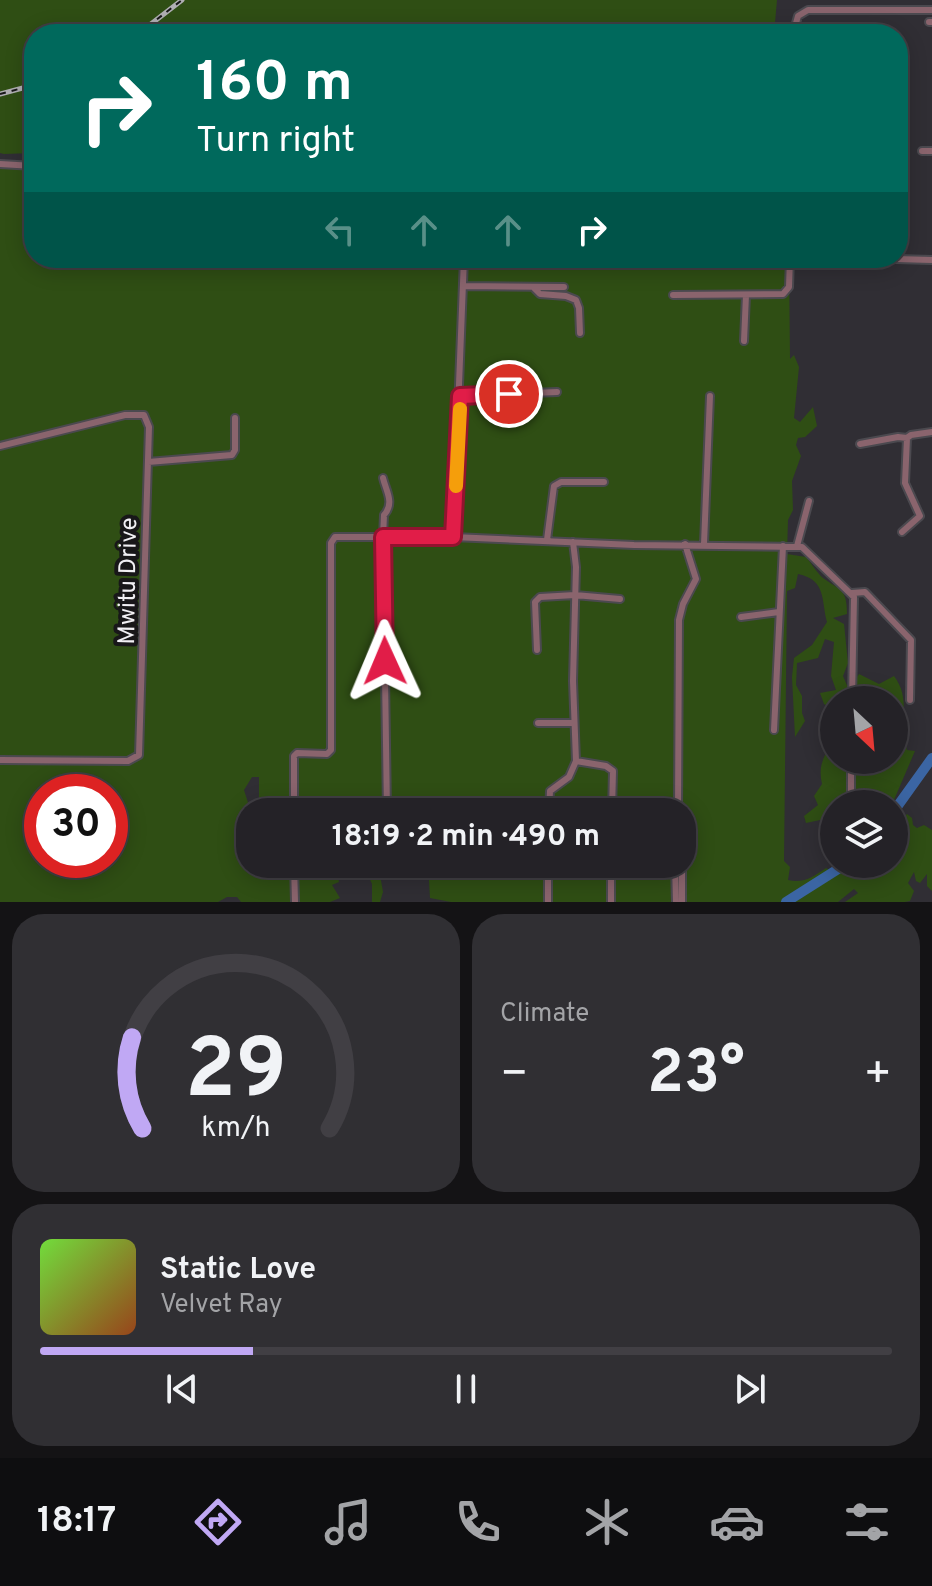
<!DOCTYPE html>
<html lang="en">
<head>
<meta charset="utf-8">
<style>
  :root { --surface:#242227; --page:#302f33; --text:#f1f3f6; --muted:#a3a4a7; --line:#413f44; --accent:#c0a8f4 }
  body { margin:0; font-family:Overpass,sans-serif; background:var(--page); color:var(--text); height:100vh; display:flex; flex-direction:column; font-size:30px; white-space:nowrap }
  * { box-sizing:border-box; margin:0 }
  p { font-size:26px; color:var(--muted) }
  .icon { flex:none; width:44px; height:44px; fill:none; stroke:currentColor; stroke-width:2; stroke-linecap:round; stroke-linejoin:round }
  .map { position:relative; height:902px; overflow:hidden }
  .side { display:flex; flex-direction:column; gap:12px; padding:12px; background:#141315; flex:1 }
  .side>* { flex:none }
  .top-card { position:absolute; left:24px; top:24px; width:884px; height:244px; border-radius:32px; box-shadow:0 4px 20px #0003,0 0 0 2px var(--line); background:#00695c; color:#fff; overflow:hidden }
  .needle { width:52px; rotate:154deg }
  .controls { position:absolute; left:820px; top:686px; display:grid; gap:16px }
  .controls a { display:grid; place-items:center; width:88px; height:88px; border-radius:50%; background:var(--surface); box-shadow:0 4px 20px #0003,0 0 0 2px var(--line); font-size:40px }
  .speed { position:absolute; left:24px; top:774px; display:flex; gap:16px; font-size:40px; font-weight:700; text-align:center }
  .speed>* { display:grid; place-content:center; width:104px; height:104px; border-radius:50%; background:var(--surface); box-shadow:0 4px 20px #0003,0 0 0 2px var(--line); line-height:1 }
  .speed .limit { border:12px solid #d22; background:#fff; color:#111 }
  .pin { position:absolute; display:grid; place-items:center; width:68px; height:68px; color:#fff; margin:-34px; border:4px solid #fff; border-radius:50%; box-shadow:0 2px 8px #0007 }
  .me { position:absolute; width:88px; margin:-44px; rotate:359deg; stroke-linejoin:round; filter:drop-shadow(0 0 6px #0008) }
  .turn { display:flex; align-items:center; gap:28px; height:168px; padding:0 40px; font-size:36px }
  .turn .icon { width:104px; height:104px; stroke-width:2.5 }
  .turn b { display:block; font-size:56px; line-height:68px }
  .lanes { display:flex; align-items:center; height:76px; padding:0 40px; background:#0003; justify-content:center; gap:40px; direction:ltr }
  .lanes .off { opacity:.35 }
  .big { font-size:60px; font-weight:700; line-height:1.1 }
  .side .widget { flex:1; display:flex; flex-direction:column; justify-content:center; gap:12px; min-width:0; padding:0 28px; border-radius:32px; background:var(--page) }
  .side .dial { align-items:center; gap:0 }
  .dial svg { height:208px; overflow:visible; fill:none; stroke:var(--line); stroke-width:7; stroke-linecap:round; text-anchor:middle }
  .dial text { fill:var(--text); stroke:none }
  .song { display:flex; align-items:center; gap:24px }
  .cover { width:96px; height:96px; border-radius:12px; background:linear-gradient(135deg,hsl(100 70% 55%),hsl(20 70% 35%)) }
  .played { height:8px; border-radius:4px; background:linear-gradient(90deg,var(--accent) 25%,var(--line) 25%) }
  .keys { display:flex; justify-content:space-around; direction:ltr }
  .heat { display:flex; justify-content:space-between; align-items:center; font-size:44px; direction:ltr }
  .side .tiles { flex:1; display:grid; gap:12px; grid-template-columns:1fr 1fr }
  .widget:last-child { grid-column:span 2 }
  .trip { position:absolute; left:236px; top:798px; width:460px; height:80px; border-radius:32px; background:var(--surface); box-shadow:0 4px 20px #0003,0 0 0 2px var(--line); font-weight:700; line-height:80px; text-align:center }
  .tabs { display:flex; height:128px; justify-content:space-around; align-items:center; background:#0e0e10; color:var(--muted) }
  .tabs .icon { width:56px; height:56px }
  .tabs .current { color:var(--accent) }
  .tabs b { font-size:36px; color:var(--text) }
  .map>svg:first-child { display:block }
  .green { fill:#2f4e14; fill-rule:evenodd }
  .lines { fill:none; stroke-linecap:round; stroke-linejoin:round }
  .river { stroke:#3b65a3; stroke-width:10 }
  .minor-casing { stroke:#4b494f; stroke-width:10 }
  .minor { stroke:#8a646d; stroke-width:6 }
  .rail-casing { stroke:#b0afb3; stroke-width:5 }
  .rail { stroke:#181719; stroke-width:2; stroke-dasharray:6; stroke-linecap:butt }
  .route-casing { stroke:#92132f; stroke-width:20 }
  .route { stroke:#e11d48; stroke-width:14 }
  .slow { stroke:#f59e0b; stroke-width:14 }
  .labels { text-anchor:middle; stroke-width:8; stroke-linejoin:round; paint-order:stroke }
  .street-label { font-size:24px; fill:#f1f0f4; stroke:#181719 }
</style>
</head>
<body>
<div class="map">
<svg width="932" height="902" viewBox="0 0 932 902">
  <rect width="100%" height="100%" fill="#302e34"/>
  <path class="green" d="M0,0H777L774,34H34V153L4,154L0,153Z
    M0,168L34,170V258H789L790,359L794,355L799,367L794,418L800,422L813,407L817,426L805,437L798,438L796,445L801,456L792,481L793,510L788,520L787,554L806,557C812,564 817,573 823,578C841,591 847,589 847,614L833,618L844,624L848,663L843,676L849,690L859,674L879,684L894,676C912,700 898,721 907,750L915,751L894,800L890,804H834V817L806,823L804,816L818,805L814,796L822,784C818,768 823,754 834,742V760H894V700H834V709L824,704L820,693L836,690L831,676L834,642L825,639L818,658L797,663L796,685L802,696V713L805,721L795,737L792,677L794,658L812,645L827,622C821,601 827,580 798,574L795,588L787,591L784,861L790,867L788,880C804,884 814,876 826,868L837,874L862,864H894V828L907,814L912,818L913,825L917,828L924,825L932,830V891L927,886V874L920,883L916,881L914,872L908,883L914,891L910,901L905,902H845L858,893L854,889L838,902H451L430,898L428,864H682V812H259V777H252L244,790L251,812L250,864H335L339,882L332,885L340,898L330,902H241L237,897H227L218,902H0ZM42,792H110V860H42Z
    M379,869L383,892L380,902H372V884L367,873Z"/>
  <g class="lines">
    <path class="river" d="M894,811L932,758
      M786,902L846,864"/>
    <g class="minor-casing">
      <path id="minor" d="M929,22H932
        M793,34L798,16L808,10H932
        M922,151H932
        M0,164L34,166
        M860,258L932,260
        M463,286L564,287
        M533,287L540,294L566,296L576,300L579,308L580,333
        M673,295L783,294L789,287L790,258
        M744,341L746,295
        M460,396L557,392
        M860,444L898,437L907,438
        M0,446L125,415H144L149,427L139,755L128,761L0,760
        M148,462L232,455L235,450V418
        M383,478C386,491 395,503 384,515L383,537L387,812
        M902,532L920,516L905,483L907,438L911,435L932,432
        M453,537L464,258
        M547,540L554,486L561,482H604
        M704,544L710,396
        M797,546L809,501
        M852,593L865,592L911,640L910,700
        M741,617L779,612
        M537,650L535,602L540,597L575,595L620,599
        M538,723H574
        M774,730L783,546
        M576,761L606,766L613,771L612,812
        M851,804V760
        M294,812V756L297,753L327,754L331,750V543L335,537H453L634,545L802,547L854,597L852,700
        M549,812L550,791L569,777L576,761L573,681L576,567L573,542
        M678,812L679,620L683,604L696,579L685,544
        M294,864L295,902
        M675,864L676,902
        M548,902V864
        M611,902V864
        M682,902V864"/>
    </g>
    <use href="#minor" class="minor"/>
    <g class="rail-casing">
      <path id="rail" d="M138,34L182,0
        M0,94L34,85"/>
    </g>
    <use href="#rail" class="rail"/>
  </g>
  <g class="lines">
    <g class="route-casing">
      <path id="route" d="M385,661L383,537H453L460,396L509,394"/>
    </g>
    <use href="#route" class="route"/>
    <path class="slow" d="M456,486L460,409"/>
  </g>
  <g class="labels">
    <g class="street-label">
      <text transform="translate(127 581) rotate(-89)" y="8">Mwitu Drive</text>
    </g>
  </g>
</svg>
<div class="controls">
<a><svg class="needle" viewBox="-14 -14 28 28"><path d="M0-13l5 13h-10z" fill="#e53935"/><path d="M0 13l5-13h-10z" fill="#a3a4a7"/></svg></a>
<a><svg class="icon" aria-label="layers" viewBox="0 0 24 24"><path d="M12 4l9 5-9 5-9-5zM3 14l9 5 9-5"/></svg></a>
</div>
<div class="speed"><div class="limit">30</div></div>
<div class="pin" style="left:509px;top:394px;background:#d93025"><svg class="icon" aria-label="arrive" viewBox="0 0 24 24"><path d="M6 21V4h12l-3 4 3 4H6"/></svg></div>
<svg class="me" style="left:385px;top:661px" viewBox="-20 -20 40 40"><path d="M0-17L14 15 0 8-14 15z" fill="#e11d48" stroke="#fff" stroke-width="4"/></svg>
<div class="trip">18:19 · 2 min · 490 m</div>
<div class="top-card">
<div class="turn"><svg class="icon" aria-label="right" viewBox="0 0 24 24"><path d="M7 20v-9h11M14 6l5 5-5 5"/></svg><div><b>160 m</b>Turn right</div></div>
<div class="lanes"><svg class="icon off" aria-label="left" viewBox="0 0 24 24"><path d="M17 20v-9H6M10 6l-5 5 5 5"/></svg><svg class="icon off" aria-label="ahead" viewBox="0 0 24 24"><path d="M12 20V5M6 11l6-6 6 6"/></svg><svg class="icon off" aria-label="ahead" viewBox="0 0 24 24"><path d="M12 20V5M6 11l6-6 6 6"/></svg><svg class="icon" aria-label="right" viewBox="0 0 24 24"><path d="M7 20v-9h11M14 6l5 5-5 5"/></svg></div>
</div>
</div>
<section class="side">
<div class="tiles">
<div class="widget dial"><svg viewBox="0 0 100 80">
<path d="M14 69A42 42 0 1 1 86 69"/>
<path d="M14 69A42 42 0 0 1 10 34" stroke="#c0a8f4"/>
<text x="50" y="56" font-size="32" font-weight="700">29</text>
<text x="50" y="72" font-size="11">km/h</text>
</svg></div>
<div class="widget"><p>Climate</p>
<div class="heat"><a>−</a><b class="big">23°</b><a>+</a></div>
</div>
<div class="widget">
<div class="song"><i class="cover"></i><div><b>Static Love</b><p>Velvet Ray</p></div></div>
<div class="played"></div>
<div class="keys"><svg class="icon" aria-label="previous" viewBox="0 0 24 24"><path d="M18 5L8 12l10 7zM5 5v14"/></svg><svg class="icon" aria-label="pause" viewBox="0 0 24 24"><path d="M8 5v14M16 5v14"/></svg><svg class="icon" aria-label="next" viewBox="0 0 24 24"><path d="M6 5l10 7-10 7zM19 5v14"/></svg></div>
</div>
</div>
</section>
<nav class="tabs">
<b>18:17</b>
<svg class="icon current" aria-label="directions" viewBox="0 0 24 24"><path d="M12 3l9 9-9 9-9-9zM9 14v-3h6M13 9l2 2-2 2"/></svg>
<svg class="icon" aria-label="music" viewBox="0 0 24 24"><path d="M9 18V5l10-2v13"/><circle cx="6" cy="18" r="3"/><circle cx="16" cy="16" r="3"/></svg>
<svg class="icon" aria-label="phone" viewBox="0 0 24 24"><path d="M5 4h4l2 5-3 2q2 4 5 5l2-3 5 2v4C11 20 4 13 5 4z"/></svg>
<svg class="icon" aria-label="climate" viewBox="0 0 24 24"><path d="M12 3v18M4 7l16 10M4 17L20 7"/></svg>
<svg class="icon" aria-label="car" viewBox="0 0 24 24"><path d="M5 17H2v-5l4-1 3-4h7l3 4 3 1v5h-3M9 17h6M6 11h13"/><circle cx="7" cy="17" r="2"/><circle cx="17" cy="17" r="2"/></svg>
<svg class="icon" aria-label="filters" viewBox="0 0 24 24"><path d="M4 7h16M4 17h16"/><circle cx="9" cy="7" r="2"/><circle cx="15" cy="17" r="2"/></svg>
</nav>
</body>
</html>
